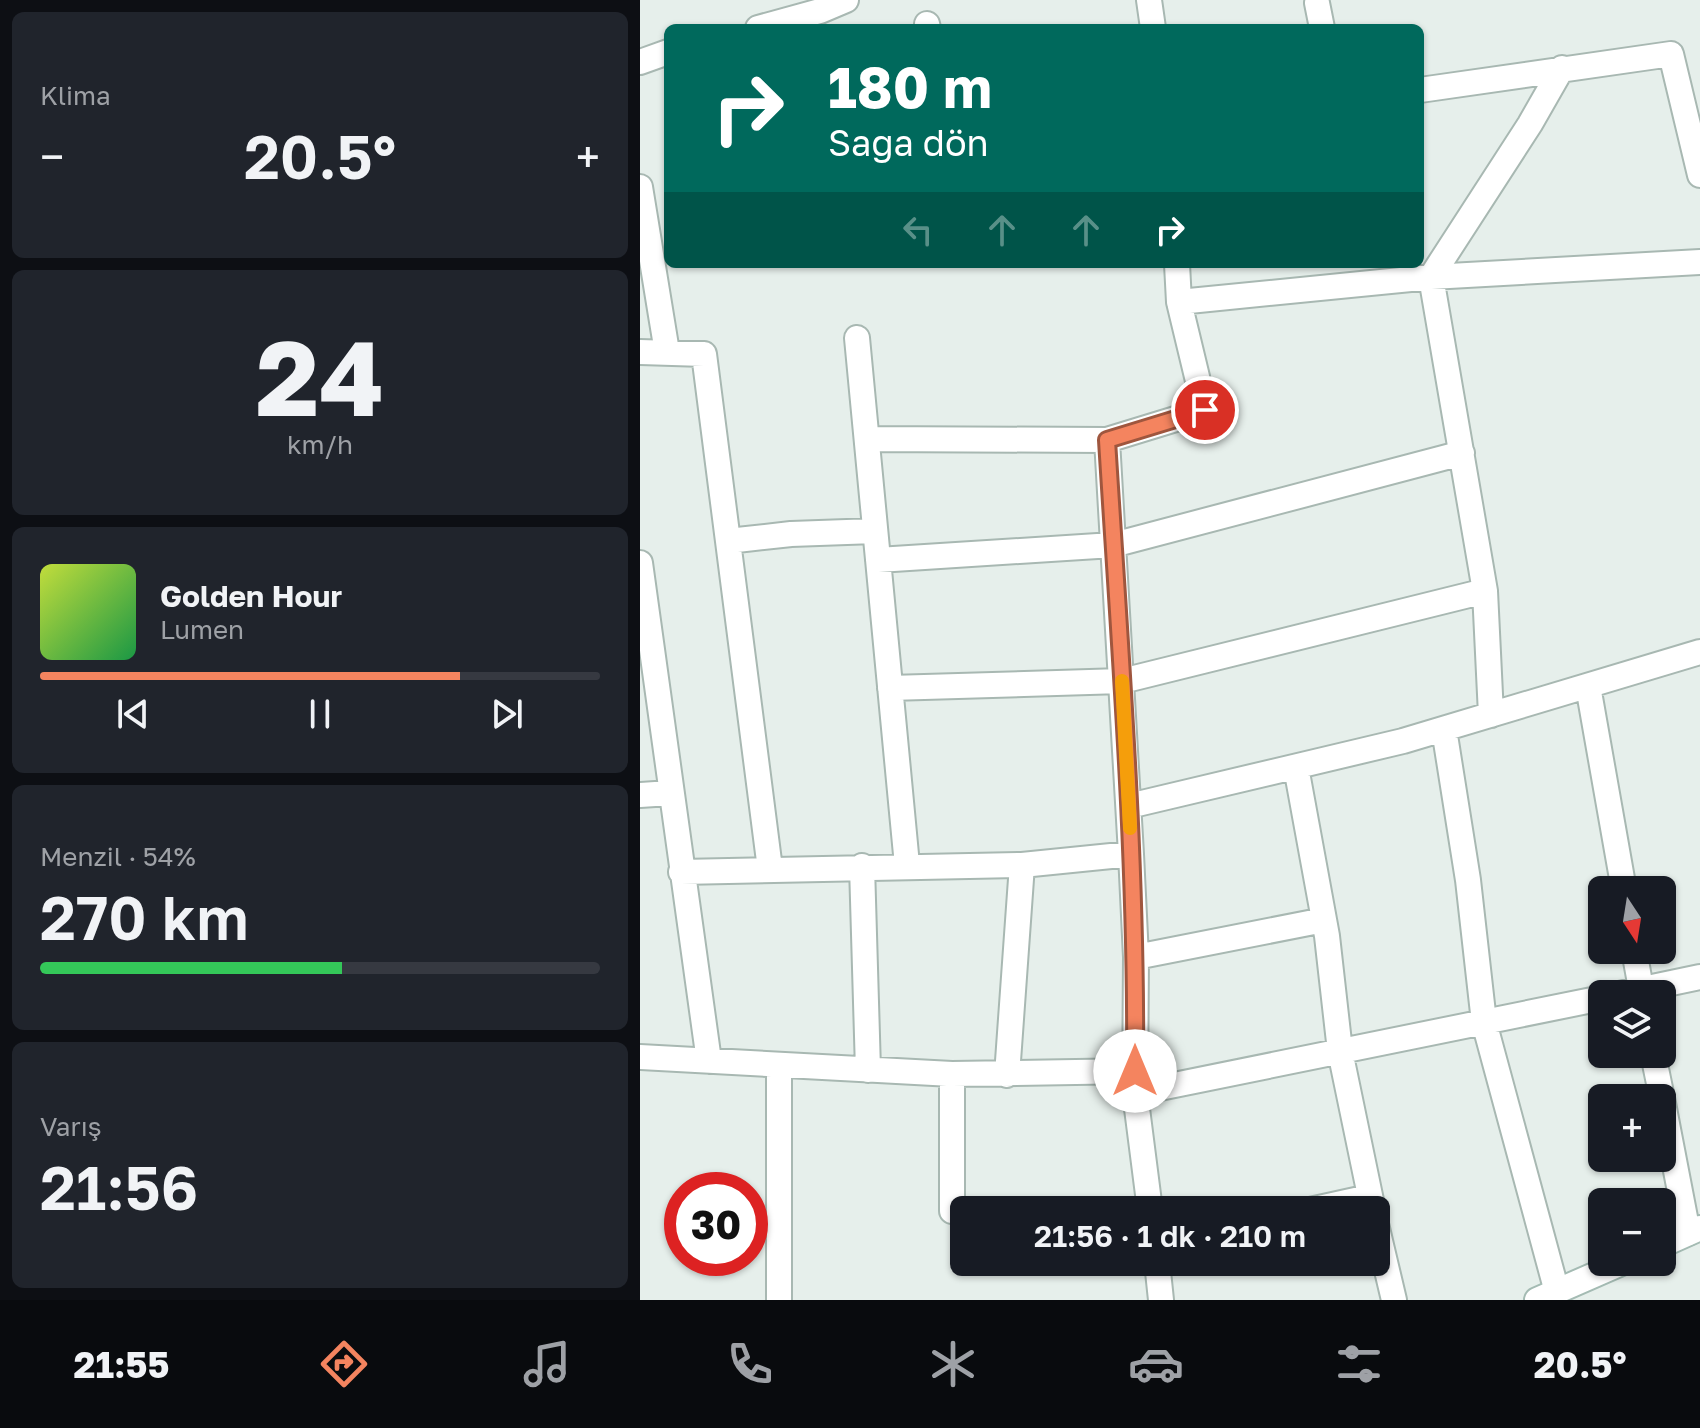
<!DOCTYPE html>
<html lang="tr">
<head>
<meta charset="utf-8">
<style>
  :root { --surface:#171b24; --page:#20242c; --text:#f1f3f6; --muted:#9ea1a6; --line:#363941; --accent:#f4845f }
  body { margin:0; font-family:"Golos Text",sans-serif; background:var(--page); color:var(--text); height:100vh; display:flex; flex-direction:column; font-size:30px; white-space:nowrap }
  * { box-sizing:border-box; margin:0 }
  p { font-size:26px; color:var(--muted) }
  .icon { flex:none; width:44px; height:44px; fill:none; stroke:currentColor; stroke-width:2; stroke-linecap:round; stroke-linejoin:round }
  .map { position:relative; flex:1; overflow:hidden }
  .panel { display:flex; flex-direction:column; gap:12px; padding:12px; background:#0d0f14; width:640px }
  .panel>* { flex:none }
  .hud { position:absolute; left:24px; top:24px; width:760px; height:244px; border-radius:12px; box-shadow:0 2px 6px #0004; background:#00695c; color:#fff; overflow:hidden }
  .needle { width:52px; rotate:168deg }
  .buttons { position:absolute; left:948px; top:876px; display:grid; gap:16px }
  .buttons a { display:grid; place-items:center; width:88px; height:88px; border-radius:12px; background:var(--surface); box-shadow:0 2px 6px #0004; font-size:40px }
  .speed { position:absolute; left:24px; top:1172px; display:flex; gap:16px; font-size:40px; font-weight:700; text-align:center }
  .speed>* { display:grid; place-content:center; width:104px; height:104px; border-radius:50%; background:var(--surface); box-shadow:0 2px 6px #0004; line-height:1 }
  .speed .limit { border:12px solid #d22; background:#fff; color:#111 }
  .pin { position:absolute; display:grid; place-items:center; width:68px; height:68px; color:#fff; margin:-34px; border:4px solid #fff; border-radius:50%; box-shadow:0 2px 8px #0007 }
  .me { position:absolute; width:88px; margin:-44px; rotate:0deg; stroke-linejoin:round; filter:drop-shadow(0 0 6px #0008) }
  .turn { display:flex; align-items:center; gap:28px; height:168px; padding:0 32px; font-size:36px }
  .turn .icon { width:104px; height:104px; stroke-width:2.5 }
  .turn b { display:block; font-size:56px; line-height:68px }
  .lanes { display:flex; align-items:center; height:76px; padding:0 32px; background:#0003; justify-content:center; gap:40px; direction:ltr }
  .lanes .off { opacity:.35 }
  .big { font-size:60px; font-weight:600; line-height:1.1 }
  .panel .widget { flex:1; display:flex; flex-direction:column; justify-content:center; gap:12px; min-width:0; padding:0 28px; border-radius:12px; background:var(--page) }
  .panel .dial { align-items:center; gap:0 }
  .dial b { font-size:104px; line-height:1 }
  .song { display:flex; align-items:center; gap:24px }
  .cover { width:96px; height:96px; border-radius:12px; background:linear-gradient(135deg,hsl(70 70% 55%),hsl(140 70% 35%)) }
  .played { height:8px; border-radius:4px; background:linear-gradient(90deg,var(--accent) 75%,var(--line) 75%) }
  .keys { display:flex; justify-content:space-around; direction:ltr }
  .heat { display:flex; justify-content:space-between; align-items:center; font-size:44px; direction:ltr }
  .charge { height:12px; border-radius:6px; background:linear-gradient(90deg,#34c759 54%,var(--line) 0) }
  .trip { position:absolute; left:310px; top:1196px; width:440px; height:80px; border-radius:12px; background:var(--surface); box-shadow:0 2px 6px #0004; font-weight:600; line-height:80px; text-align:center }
  .menu { display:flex; height:128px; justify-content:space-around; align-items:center; background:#090b0e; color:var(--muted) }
  .menu .icon { width:56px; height:56px }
  .menu .current { color:var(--accent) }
  .menu b { font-size:36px; color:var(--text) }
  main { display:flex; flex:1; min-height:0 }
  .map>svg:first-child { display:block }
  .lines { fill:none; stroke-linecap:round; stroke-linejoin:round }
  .street-casing { stroke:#a8b8b2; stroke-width:28 }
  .secondary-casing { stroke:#a4bbb3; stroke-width:28 }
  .street { stroke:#fff; stroke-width:24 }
  .secondary { stroke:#fff; stroke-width:24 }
  .route-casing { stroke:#9f563e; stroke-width:20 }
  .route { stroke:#f4845f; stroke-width:14 }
  .slow { stroke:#f59e0b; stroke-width:14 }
</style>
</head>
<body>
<main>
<section class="panel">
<div class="widget"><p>Klima</p>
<div class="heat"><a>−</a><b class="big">20.5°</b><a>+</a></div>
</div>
<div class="widget dial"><b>24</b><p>km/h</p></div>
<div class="widget">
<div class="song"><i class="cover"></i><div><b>Golden Hour</b><p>Lumen</p></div></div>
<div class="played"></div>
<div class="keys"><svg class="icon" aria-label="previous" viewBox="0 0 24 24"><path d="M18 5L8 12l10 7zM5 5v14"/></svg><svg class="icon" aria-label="pause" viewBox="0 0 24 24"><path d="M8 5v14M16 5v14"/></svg><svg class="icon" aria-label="next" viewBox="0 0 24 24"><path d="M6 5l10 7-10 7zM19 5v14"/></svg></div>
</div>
<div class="widget"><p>Menzil · 54%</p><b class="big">270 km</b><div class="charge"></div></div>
<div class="widget"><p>Varış</p><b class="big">21:56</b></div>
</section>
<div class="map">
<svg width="1060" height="1300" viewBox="0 0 1060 1300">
  <rect width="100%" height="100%" fill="#e6efeb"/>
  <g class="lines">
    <g class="street-casing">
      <path id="street" d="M509,0L513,28
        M677,3L682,28
        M287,24L288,28
        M118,28L180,11L206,0
        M0,62L28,52
        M780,90L1031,54L1060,175
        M0,187L27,352
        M539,302L791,277L1060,262
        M217,338L267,865
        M0,352L64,354L130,869
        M227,439L467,440L565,410L539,302L537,264
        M467,440L491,854L496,957L495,1093L510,1210
        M88,541L151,534L235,531
        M238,560L473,545L822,453
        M0,563L69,1061
        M948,686L984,890
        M250,688L482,681L845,591
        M851,715L845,591L791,277L890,124L922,68
        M804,729L828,880L844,1022L917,1292
        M656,767L687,936L700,1051L733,1210
        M0,795L30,793
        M489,806L763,741L1060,652
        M222,866L228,1070
        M41,872L382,865L491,854
        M994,950L1002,994
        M496,957L684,920
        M979,994L1060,977
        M1013,1054L1022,1098
        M0,1057L312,1074L495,1071
        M139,1065V1300
        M312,1074V1211H324
        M367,1075L382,865
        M495,1093L962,998
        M1022,1098L1048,1233
        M670,1210L729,1197
        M736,1224L754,1300
        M517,1262L521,1300"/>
    </g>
    <g class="secondary-casing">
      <path id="secondary" d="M1022,1245L1060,1228
        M897,1300L984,1262"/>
    </g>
    <use href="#street" class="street"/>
    <use href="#secondary" class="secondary"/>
  </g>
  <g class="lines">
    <g class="route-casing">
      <path id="route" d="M495,1071C497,860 480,650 467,440L565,410"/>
    </g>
    <use href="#route" class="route"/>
    <path class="slow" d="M482,681L490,828"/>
  </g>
</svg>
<div class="buttons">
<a><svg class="needle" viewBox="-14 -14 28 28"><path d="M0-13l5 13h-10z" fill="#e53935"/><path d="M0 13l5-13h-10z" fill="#9ea1a6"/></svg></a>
<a><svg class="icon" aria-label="layers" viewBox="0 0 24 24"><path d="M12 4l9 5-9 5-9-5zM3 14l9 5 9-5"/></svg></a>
<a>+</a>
<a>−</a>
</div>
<div class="speed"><div class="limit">30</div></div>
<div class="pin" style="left:565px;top:410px;background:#d93025"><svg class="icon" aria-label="arrive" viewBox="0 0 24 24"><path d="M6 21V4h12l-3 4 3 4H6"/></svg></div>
<svg class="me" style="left:495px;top:1071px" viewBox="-20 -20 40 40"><circle r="19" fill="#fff"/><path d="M0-13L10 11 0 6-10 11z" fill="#f4845f"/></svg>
<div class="trip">21:56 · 1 dk · 210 m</div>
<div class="hud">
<div class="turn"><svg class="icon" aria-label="right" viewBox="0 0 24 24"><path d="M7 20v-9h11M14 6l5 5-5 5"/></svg><div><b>180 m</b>Sağa dön</div></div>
<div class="lanes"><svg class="icon off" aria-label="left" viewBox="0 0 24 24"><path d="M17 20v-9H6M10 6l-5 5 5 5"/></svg><svg class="icon off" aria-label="ahead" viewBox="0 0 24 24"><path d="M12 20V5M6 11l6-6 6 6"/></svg><svg class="icon off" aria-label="ahead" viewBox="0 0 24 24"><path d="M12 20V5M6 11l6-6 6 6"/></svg><svg class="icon" aria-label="right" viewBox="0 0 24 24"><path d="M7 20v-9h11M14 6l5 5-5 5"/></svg></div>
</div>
</div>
</main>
<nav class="menu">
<b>21:55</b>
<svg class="icon current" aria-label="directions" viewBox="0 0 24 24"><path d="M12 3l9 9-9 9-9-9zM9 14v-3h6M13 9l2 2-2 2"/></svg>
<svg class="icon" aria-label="music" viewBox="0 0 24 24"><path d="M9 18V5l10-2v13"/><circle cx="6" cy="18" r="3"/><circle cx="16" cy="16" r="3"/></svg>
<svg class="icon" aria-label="phone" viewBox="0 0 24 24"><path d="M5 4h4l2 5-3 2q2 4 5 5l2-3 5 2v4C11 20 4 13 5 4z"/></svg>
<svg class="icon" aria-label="climate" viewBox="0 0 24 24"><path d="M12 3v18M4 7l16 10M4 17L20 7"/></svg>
<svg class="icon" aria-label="car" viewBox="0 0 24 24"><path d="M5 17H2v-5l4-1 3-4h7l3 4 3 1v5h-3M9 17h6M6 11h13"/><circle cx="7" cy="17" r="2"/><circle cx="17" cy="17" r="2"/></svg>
<svg class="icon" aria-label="filters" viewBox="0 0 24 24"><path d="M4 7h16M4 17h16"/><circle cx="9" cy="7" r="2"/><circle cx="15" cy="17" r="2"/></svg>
<b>20.5°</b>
</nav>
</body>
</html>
